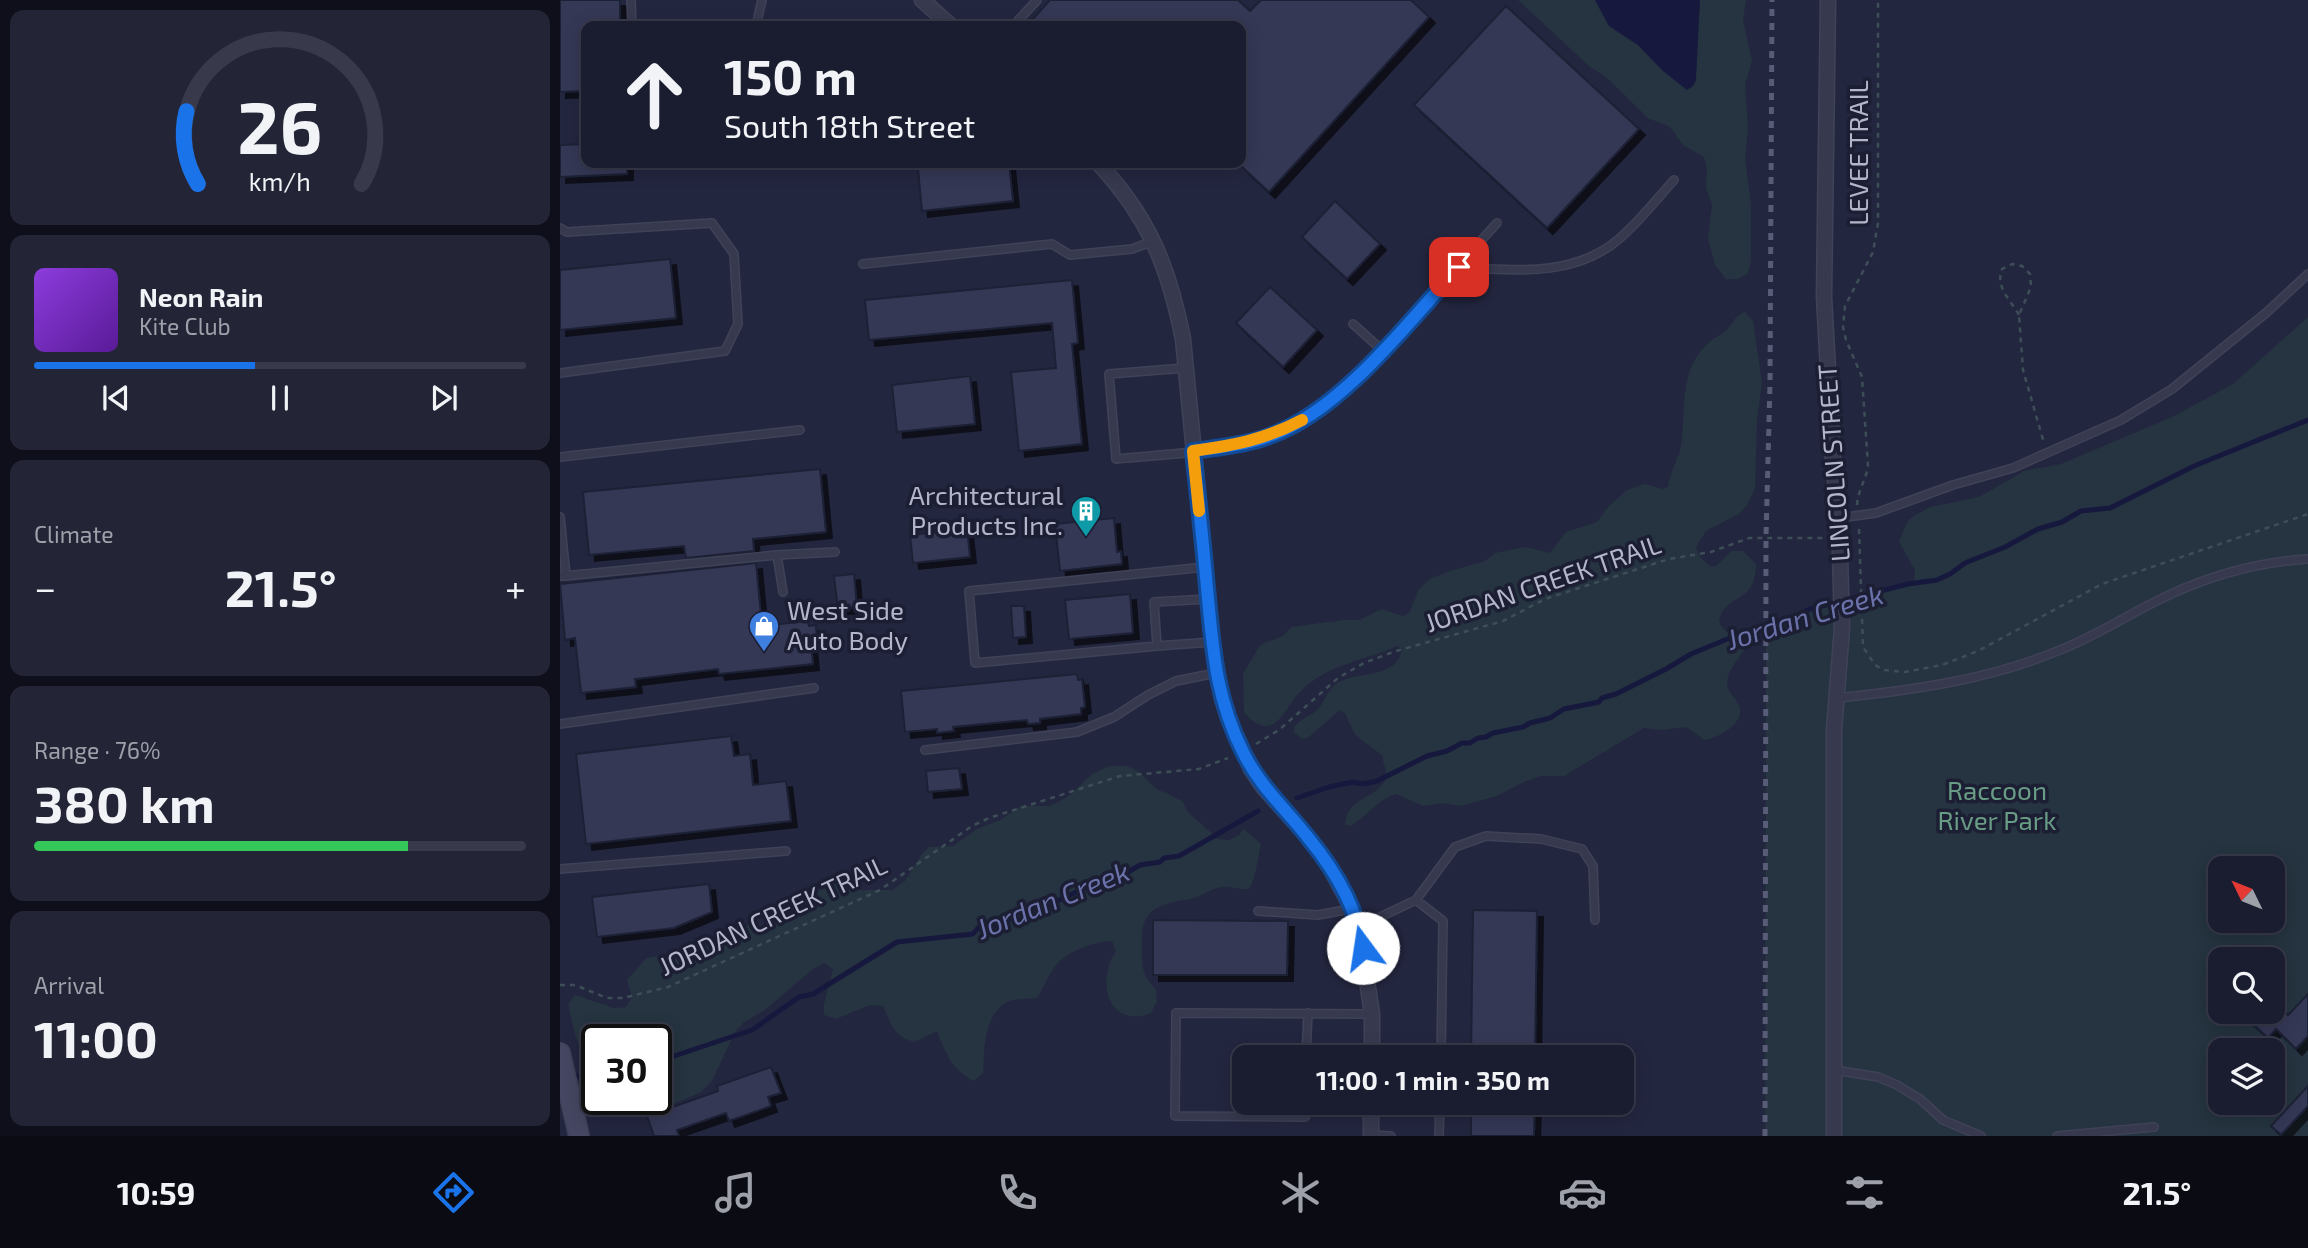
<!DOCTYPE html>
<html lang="en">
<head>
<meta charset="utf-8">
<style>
  :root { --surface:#1a1c2f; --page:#232537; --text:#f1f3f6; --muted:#9fa1aa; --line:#383a4b; --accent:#1a73e8 }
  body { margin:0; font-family:"Exo 2",sans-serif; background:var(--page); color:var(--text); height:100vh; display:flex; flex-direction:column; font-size:26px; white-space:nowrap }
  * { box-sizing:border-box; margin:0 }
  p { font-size:23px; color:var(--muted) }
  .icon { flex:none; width:38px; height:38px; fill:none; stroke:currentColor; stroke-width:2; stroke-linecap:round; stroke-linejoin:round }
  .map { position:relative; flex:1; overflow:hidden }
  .drawer { display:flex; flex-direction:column; gap:10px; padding:10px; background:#0e0f1a; width:560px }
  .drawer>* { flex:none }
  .hud { position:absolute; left:21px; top:21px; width:665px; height:147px; border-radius:14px; box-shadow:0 4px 18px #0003,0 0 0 2px var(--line); background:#1a1c2f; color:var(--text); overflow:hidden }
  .needle { width:46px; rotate:313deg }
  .tools { position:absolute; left:1648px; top:856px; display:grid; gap:14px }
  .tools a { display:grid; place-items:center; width:77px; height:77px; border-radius:14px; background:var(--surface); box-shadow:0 4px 18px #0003,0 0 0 2px var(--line); font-size:35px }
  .speed { position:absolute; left:21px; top:1024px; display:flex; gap:14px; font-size:35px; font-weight:700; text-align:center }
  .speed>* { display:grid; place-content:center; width:91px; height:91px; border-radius:50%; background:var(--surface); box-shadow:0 4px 18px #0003,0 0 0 2px var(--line); line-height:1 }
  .speed .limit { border:4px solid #111; border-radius:10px; background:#fff; color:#111 }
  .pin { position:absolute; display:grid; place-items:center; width:60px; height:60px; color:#fff; margin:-30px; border-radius:14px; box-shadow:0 4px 10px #0006 }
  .me { position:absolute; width:77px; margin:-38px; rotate:346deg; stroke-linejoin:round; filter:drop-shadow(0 0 5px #0008) }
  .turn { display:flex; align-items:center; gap:24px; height:147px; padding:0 28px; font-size:32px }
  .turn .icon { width:91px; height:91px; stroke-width:2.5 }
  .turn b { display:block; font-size:49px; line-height:60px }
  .big { font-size:52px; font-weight:700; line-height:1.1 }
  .drawer .widget { flex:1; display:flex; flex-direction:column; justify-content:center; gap:10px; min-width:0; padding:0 24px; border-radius:14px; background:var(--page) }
  .drawer .dial { align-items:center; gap:0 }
  .dial svg { height:182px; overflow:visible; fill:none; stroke:var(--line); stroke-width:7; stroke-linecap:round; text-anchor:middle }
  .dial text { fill:var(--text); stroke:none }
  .song { display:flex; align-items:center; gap:21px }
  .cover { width:84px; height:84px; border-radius:10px; background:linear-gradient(135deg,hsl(270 70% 55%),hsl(270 70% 35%)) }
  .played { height:7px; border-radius:4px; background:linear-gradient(90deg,var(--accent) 45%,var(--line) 45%) }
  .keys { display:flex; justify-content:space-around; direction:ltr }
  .heat { display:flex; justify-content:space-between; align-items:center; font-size:38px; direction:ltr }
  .charge { height:10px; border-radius:5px; background:linear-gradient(90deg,#34c759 76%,var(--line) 0) }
  .trip { position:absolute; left:672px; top:1045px; width:402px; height:70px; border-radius:14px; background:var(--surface); box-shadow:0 4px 18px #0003,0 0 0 2px var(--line); font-weight:700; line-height:70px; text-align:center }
  .menu { display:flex; height:112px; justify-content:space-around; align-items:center; background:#0a0b13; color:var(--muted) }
  .menu .icon { width:49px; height:49px }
  .menu .active { color:var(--accent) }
  .menu b { font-size:32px; color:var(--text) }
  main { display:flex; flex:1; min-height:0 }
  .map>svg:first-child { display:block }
  .green { fill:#253440; fill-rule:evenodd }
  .water { fill:#16193d }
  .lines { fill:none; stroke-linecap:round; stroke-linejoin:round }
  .stream { stroke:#16193d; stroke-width:5 }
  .building { fill:#353855; stroke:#1e2036; stroke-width:2; filter:url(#shadow) }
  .lane-casing { stroke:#404258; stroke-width:10 }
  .street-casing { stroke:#404258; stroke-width:17 }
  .secondary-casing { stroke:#404258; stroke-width:22 }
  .path { stroke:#3e4e58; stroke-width:2.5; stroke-dasharray:5 5; stroke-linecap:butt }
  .lane { stroke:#37394f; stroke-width:7 }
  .street { stroke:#37394f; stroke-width:14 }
  .secondary { stroke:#454762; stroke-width:19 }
  .rail { stroke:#595c76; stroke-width:5; stroke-dasharray:7 7; stroke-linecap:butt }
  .route-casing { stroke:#114b97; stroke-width:18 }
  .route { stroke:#1a73e8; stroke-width:12 }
  .slow { stroke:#f59e0b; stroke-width:12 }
  .labels { text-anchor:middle; stroke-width:7; stroke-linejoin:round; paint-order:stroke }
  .street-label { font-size:26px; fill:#b3b5ca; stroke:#1c1e34 }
  .poi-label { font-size:26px; fill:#b3b5ca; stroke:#1c1e34; text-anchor:end }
  .park-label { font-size:26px; fill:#699c84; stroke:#1c1e34 }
  .water-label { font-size:28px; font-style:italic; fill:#6b72aa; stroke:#1c1e34 }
</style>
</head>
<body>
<main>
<section class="drawer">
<div class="widget dial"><svg viewBox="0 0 100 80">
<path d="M14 69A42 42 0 1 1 86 69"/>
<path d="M14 69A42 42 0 0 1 9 37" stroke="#1a73e8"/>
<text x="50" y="56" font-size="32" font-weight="700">26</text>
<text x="50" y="72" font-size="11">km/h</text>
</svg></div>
<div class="widget">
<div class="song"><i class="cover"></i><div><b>Neon Rain</b><p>Kite Club</p></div></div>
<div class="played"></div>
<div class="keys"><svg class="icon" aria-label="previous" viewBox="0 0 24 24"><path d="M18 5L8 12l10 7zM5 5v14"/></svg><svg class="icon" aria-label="pause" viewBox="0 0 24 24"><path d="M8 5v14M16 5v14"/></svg><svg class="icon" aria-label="next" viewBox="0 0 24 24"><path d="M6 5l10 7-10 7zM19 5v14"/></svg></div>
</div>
<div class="widget"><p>Climate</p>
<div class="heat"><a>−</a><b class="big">21.5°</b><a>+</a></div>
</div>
<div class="widget"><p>Range · 76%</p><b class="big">380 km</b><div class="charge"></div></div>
<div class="widget"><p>Arrival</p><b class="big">11:00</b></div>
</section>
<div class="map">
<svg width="1748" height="1136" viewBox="0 0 1748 1136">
  <defs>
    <filter id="shadow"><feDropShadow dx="6" dy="6" stdDeviation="0" flood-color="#0009"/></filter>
  </defs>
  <rect width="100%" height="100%" fill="#23263f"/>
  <path class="green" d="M958,0H1035L1049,26L1078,45L1103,71L1137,37L1140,0H1186L1183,20L1192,61L1185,84L1188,129L1185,159L1191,203V262L1188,273L1178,279H1166L1155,265L1148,239L1152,205L1146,188L1147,169L1144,157L1123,145L1110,127L1088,118L1046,77L1030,67Z
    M1185,312L1193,321L1202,382L1197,420L1195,488L1187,505L1179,514L1146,531L1136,547L1141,558L1150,566H1156L1171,551H1183L1196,564C1195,607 1167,590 1159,621C1163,636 1182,633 1186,648C1179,658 1168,670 1167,682C1166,691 1176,697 1179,706C1186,723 1159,738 1145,740L1126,727L1101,730L1084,728L1004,776H981L964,782L937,796L900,806L882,803L863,806L836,794C818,799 807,817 790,826L785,824C788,795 818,799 826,778C828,771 822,764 823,756L795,735L785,713L780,710L749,737L743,739L734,733V727C742,717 748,718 756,711C764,704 767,690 776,684C796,670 837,680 842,649L837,646C804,661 767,664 740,692C730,701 722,725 706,726C699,727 688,718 684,712L683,674L699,647L704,643L723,636L731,627L783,620H799L822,609L843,616L849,613L859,589L870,579L890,571L925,561L935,553L965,547L990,553L1006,532L1037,522L1048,507L1067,490L1085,484L1103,489L1108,486C1110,471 1119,459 1121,445C1127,406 1117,367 1153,339C1154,338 1161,335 1162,334C1172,327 1173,316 1185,312Z
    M1748,317V1136H1205L1206,644L1216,623L1250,609L1354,583L1355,571L1339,541L1349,519L1370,507L1419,497L1464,471L1501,464L1614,416L1673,384ZM1661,868H1713V920H1661ZM1661,959H1713V1012H1661ZM1661,1050H1713V1102H1661Z
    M549,766H567L578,771L595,788L622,801L628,812L658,839L669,840L679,835L684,829L701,844C697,859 697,876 689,889C680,890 671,886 662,887C653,888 645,894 637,897C620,902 597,902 587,917C581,926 582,939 582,950C582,967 583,977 596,989L597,1001L591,1013C549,1030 535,982 556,951L552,941C536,941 508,951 497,964C489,973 484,988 477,998C469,999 458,998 450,1001C424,1010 424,1050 423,1073L414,1081C391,1069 386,1054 377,1031L354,1042C332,1035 332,1025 323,1006L310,1005L276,1019L264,1015V1004L273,969L264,963L253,969L205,1010L184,1022L175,1032L152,1081L141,1092L100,1110L86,1099H96V1040H37V1070C15,1050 15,1032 8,1004L15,995L54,1008L66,1007L72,997L67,980L86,958L104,955L126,962L132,960L154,940L164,933L185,926L222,923L244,910L258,891L274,883L286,884L296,890H332L345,881L361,855L369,847L393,846L417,829L440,820L461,806H490L500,801L510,795L532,774Z"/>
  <path class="water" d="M1035,0H1140L1136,80L1133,86L1127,90L1103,71L1078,45L1049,26Z"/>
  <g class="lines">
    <path class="stream" d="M737,798L769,787L793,782L803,784L817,781L867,756L887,751L902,743H910L918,738L926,737L933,733L963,727L970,723L990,718L1004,709L1039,702L1042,698L1056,694L1106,669L1131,654L1177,635L1229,619L1250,609L1348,584L1377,580L1390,574L1405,563L1445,547L1478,529L1502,522L1521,511L1550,508L1634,466L1748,420
      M96,1062L192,1030L239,997L253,994L337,942L413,934L418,928L438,925L465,910L493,903L529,886L568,872L580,865L600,862L604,858L619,856L698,811
      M10,1077L37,1075"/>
  </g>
  <path class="building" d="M0,0H60V26H26V91L0,92Z
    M490,0H678L690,11L701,0H851L869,17L709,192L681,166V26H479L472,20Z
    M946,6L1079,129L987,228L854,105Z
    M26,144V163H67V174L0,177V145Z
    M422,163H449L453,201L362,211L358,169Z
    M775,201L820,244L787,279L742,237Z
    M110,259L116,318L0,330V270Z
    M512,280L518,343L512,344L522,444L459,451L451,372L496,368L492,323L309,340L305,300Z
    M710,287L757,330L723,367L676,323Z
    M410,376L415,424L337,432L332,385Z
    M260,469L266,532L193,539L194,551L126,558L124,546L29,555L23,492Z
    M554,518L557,552L561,551L562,564L500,571L495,524Z
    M407,529L410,557L353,563L350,535Z
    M196,563L202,626L248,621L249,626L256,625L257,642H251L253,664L159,674L158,669L75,679L76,687L21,693L15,638L5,640L0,584Z
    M294,574L297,607L278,609L274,576Z
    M570,594L573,633L509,639L505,600Z
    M451,606H464L466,637L453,638Z
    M517,674L518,680L522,679L525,707L521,708V714L480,719V723L468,724L467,720L393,727L394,731L377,733V729L345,732L341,691Z
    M171,736L174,756L190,754L193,785L226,781L231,821L26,844L16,754Z
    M399,768L402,789L368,792L366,771Z
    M149,884L152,912L114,928L37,937L32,897Z
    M913,910L977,911L975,1057H911Z
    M593,920L728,921L727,975H593Z
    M1748,994V1036L1736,1049L1716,1029L1708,1038L1680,1012H1713V1001L1728,1015Z
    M211,1067L221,1093L208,1097L211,1106L169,1121L166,1113L117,1130L119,1136H94L87,1116L158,1091L157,1086Z
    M1748,1086V1106L1721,1135L1711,1126Z
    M911,1102H975L974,1136H911Z"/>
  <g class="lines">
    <g class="lane-casing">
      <path id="lane" d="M71,0L72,26
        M196,26L202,0
        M453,26L477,0
        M0,228L7,232L152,223L174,254L178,324L165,351L0,373
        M303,264L492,244L510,255L572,249L593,241
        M899,267C954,270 1013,278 1059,239C1079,222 1096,200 1114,180
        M793,324L822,350
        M625,368L549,374L556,459C603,454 672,453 715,434C745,421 770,402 794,380L937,223
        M0,457L240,430
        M0,517L6,576H1
        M1279,518L1316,513L1393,485L1453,468L1561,420L1612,389L1706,313L1748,274
        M217,555L275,552
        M5,576L217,555L223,592
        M648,599L594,602L597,646L652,642
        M597,646L415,663L409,591L645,567
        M1277,698C1354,690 1428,680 1500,650C1538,635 1572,612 1609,595C1652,575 1701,562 1748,559
        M0,724L254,688
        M365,750L517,732L554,717L588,695L616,681L656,673
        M0,869L226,851
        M856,900L883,921L881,1057
        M698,911L758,915L791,909
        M799,927L856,900L895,847L926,836L981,839L1022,849L1033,866L1035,920
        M746,1057L748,1013
        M1274,1070L1318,1077L1337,1085L1360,1099L1383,1120L1421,1136
        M745,1102V1117L615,1116L616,1013L811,1014
        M811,1135L831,1136
        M879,1136L880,1102
        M1497,1136L1594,1127"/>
    </g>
    <g class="street-casing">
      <path id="street" d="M362,0L391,26
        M1268,0L1264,297L1273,460L1279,518L1282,628L1274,730V1136
        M538,163C589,217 609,268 623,339L653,648L662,699L669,720L691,769L703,787L749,838L767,862L792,909L799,927L812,1014V1057
        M811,1136V1102"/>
    </g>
    <g class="secondary-casing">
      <path id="secondary" d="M0,1053L19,1136"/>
    </g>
    <path class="path" d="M1459,315C1450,299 1435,287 1442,269L1452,264L1462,266L1470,274L1471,287L1459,315L1463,370L1484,443
      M1297,505C1298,490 1306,480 1308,466L1302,377L1286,340L1283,327L1285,306L1313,252L1318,223V0
      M1299,529L1303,647L1315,665L1324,670L1345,672L1382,665L1418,651L1542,584L1748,514
      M696,744L719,730L778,678L804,663L836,651L943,621L985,599L1109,559L1151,552L1189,538H1264
      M0,985H15L47,998H63L108,987L320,890L412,826L429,818L560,776L639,769L668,758"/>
    <use href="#lane" class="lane"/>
    <use href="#street" class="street"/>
    <use href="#secondary" class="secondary"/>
    <path class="rail" d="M1205,1136L1206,537L1210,383L1212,0"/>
  </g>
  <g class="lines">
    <g class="route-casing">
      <path id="route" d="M803,948C797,908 776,872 750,840C727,810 700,787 683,752C655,696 653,649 647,588C643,542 638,496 633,451C660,447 687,445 712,435C783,409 848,322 899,267"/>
    </g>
    <use href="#route" class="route"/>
    <path class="slow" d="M639,511L633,451C675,445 704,440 742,420"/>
  </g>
  <defs>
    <g id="building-pin" transform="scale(1.575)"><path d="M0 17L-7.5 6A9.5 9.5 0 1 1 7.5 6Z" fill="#0f9aa8" stroke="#1c1e34"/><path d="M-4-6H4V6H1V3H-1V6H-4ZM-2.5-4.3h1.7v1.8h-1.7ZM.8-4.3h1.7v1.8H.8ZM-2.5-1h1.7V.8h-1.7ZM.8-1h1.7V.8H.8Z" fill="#fff"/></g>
    <g id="shop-pin" transform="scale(1.575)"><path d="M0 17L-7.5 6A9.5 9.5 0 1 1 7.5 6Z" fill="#3f7fe0" stroke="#1c1e34"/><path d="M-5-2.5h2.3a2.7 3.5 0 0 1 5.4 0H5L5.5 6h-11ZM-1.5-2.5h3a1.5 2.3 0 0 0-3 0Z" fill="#fff"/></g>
  </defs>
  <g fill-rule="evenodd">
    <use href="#building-pin" x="526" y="511"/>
    <use href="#shop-pin" x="204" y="626"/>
  </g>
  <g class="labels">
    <g class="street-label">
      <text transform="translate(1299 153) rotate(-90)" y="9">LEVEE TRAIL</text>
      <text transform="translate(1274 463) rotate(-94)" y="9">LINCOLN STREET</text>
      <text transform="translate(983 584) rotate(-19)" y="9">JORDAN CREEK TRAIL</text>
      <text transform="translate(213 916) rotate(-25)" y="9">JORDAN CREEK TRAIL</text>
    </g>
    <g class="poi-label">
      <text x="503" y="505">Architectural<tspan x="503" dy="30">Products Inc.</tspan></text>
      <text x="227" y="620" text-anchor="start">West Side<tspan x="227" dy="30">Auto Body</tspan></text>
    </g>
    <g class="park-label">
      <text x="1437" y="800">Raccoon<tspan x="1437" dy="30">River Park</tspan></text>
    </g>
    <g class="water-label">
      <text transform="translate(1245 617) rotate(-17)" y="10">Jordan Creek</text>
      <text transform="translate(493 900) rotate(-22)" y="10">Jordan Creek</text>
    </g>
  </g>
</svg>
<div class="tools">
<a><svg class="needle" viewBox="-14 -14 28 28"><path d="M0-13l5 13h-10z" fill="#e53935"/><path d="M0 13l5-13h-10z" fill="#9fa1aa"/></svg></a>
<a><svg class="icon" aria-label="search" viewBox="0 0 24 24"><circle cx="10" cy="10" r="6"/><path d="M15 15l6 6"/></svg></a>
<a><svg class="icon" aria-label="layers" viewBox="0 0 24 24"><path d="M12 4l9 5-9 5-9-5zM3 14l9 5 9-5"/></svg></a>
</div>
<div class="speed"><div class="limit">30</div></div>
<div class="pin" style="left:899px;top:267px;background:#d93025"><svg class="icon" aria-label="arrive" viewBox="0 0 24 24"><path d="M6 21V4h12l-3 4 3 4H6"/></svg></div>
<svg class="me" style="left:803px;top:948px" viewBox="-20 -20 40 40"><circle r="19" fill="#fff"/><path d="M0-13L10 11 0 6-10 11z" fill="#1a73e8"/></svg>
<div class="trip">11:00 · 1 min · 350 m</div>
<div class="hud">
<div class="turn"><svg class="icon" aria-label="ahead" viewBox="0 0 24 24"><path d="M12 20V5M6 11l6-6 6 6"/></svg><div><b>150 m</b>South 18th Street</div></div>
</div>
</div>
</main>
<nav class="menu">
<b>10:59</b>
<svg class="icon active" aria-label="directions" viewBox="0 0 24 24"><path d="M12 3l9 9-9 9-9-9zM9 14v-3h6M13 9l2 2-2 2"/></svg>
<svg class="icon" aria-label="music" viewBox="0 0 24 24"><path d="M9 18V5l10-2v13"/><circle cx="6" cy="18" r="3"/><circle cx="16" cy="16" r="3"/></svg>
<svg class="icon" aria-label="phone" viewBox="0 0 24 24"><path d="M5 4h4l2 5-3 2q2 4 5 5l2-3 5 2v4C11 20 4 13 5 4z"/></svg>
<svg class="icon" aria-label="climate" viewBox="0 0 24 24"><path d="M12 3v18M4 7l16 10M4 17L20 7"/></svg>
<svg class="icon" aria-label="car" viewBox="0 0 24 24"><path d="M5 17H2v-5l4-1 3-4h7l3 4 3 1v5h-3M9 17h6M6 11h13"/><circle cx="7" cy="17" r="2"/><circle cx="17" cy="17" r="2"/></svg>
<svg class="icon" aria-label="filters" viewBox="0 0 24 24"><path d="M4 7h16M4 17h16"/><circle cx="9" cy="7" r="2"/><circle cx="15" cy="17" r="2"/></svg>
<b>21.5°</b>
</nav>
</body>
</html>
